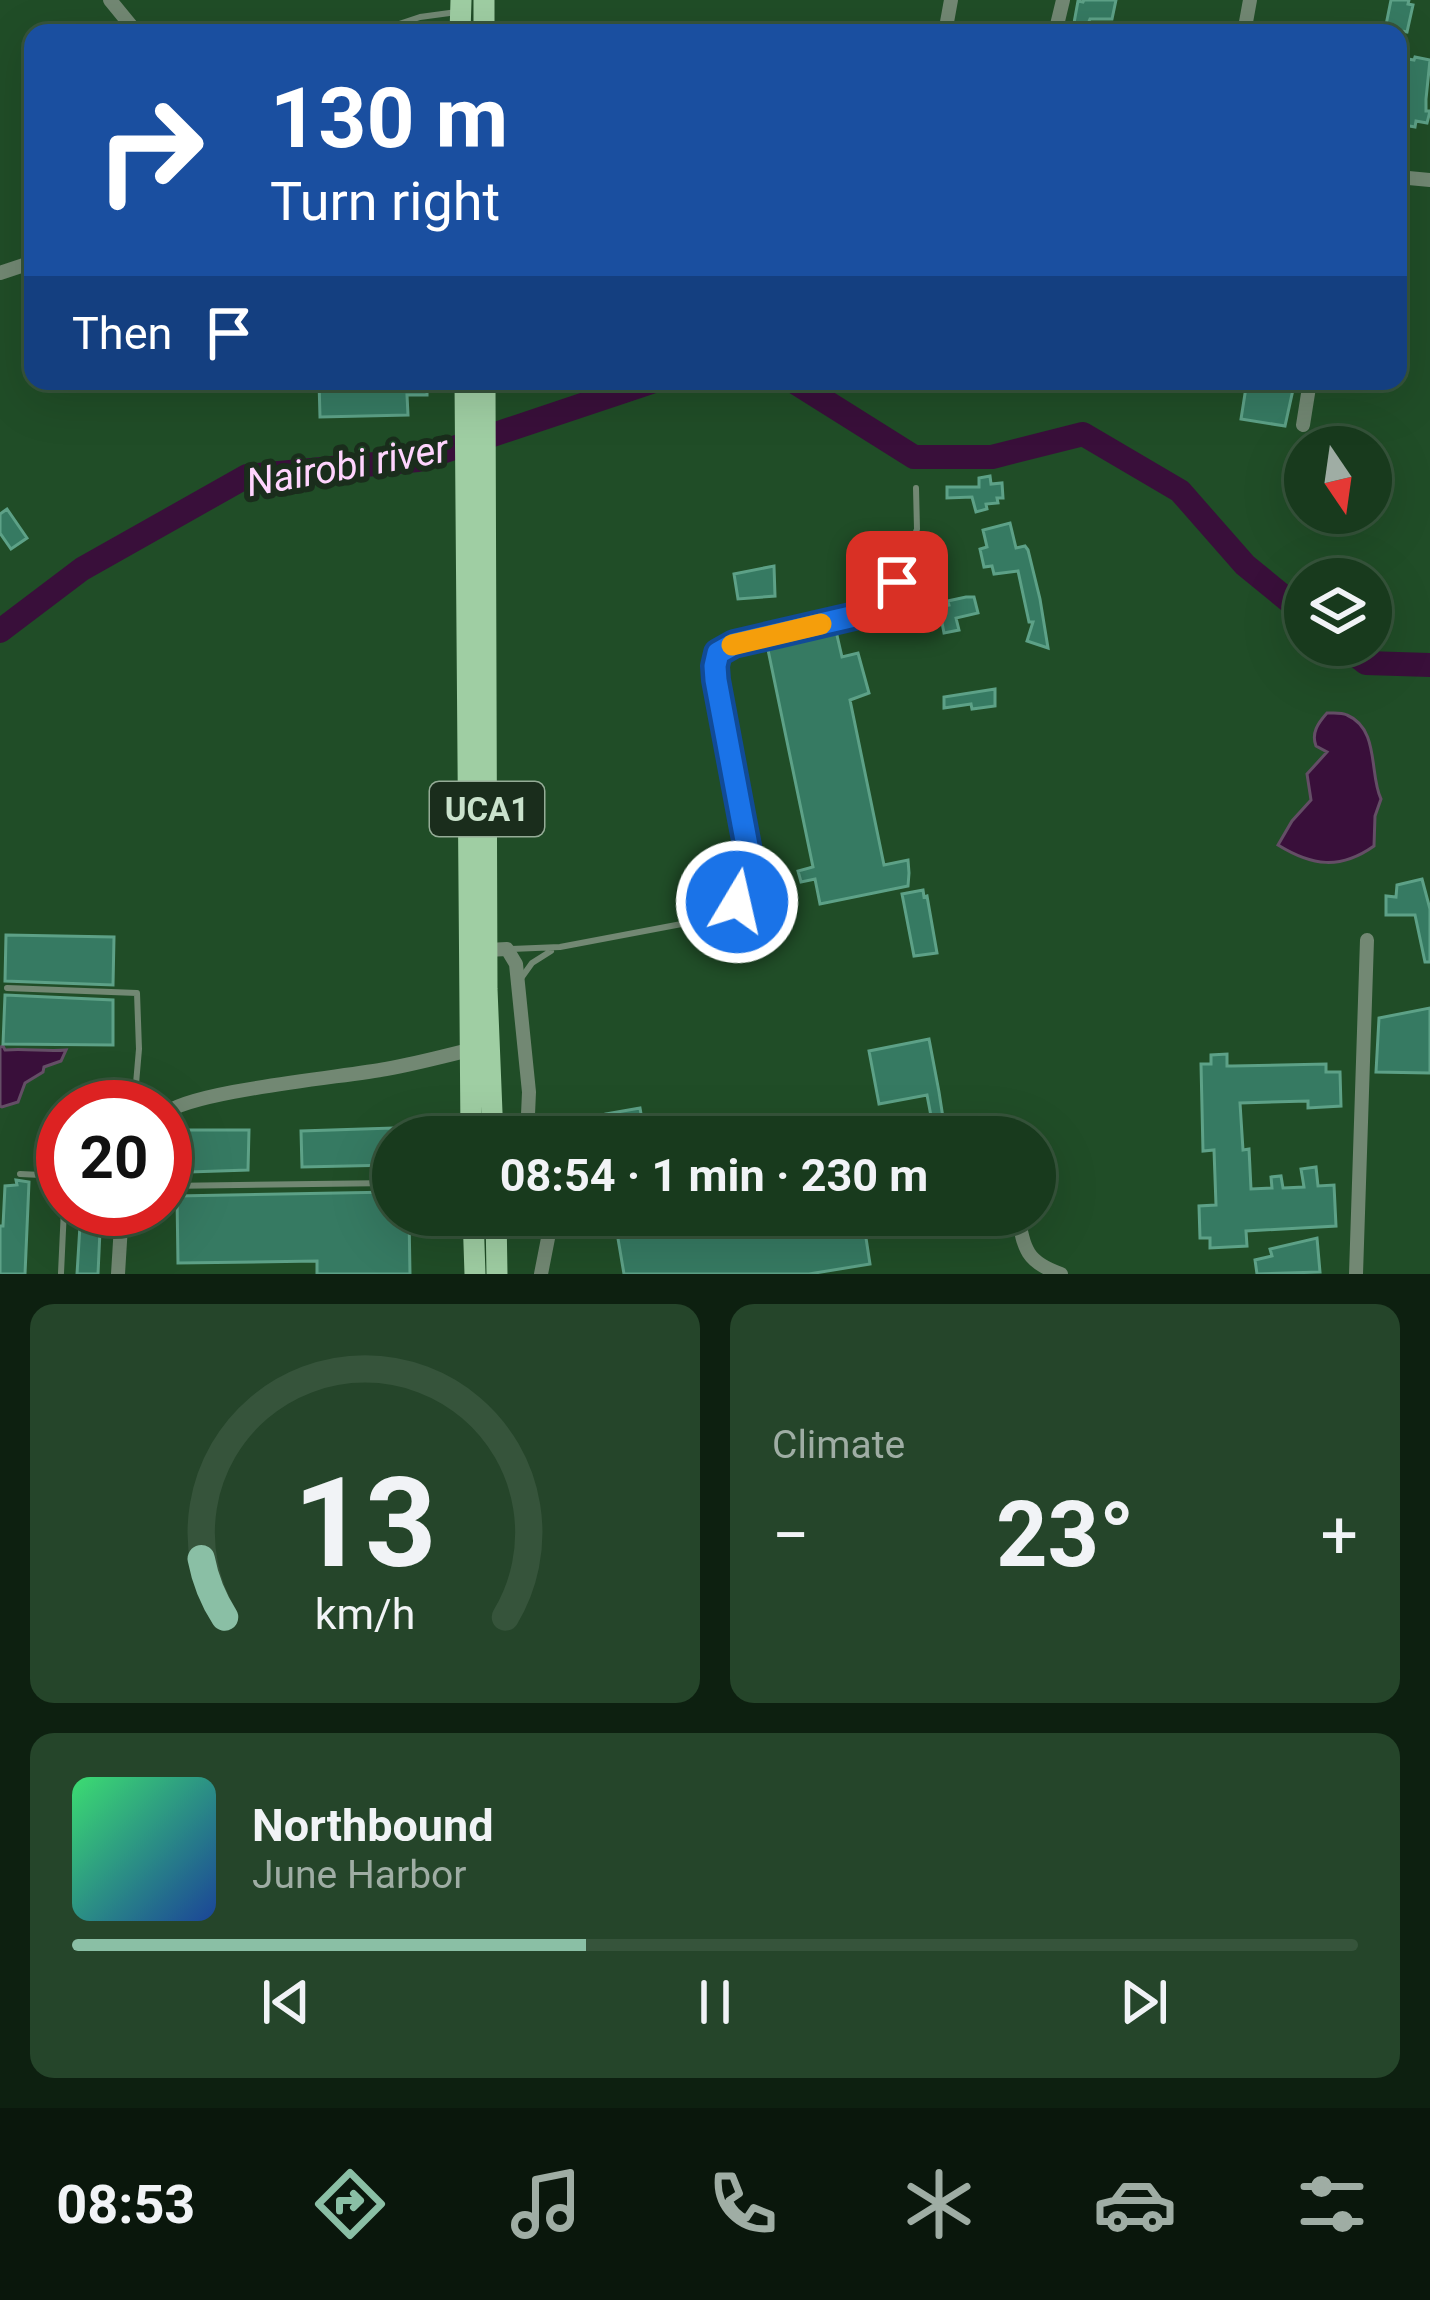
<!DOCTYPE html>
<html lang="en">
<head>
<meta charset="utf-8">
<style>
  :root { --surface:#183a1d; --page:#25452a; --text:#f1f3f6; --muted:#9fada4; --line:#36543b; --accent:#8abfa5 }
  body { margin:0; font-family:Roboto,sans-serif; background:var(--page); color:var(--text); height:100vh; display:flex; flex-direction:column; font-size:45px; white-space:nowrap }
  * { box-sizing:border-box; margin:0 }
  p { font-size:39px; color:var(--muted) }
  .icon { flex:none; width:66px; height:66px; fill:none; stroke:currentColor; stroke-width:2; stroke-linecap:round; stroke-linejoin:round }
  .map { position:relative; height:1274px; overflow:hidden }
  .side { display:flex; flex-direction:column; gap:30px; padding:30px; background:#0d2010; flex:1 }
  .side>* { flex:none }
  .guide { position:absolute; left:24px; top:24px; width:1383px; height:366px; border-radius:24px; box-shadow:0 12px 48px #0002,0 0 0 3px var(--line); background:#1a4fa0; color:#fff; overflow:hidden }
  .needle { width:78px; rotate:167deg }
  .controls { position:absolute; left:1284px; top:426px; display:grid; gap:24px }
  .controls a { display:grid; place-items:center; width:108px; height:108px; border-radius:50%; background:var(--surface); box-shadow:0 12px 48px #0002,0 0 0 3px var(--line); font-size:60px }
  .speed { position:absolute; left:36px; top:1080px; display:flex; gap:24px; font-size:60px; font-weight:700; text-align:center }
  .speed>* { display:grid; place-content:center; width:156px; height:156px; border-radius:50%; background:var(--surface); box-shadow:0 12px 48px #0002,0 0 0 3px var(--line); line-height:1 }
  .speed .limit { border:18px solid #d22; background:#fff; color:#111 }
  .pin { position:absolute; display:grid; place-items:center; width:102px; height:102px; color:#fff; margin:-51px; border-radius:24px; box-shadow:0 6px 18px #0006 }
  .me { position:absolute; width:132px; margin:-66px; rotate:9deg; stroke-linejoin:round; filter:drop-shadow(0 0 9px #0008) }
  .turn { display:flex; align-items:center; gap:42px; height:252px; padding:0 48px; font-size:54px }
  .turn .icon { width:156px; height:156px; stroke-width:2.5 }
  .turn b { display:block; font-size:84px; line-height:102px }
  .then { display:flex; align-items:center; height:114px; padding:0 48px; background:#0003; gap:24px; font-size:45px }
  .big { font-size:90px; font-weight:700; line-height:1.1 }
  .side .tile { flex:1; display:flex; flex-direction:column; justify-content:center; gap:18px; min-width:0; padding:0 42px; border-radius:24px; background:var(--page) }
  .side .dial { align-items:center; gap:0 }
  .dial svg { height:312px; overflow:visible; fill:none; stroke:var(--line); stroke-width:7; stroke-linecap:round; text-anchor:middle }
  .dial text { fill:var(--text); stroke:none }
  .song { display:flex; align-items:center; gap:36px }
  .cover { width:144px; height:144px; border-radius:18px; background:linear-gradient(135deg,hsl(140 70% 55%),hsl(220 70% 35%)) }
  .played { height:12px; border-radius:6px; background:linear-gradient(90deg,var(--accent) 40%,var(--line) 40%) }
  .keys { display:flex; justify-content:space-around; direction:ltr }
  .heat { display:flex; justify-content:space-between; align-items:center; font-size:66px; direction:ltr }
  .side .tiles { flex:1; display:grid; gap:30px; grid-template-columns:1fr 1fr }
  .tile:last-child { grid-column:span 2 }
  .trip { position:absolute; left:372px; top:1116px; width:684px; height:120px; border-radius:60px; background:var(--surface); box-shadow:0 12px 48px #0002,0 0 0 3px var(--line); font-weight:700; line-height:120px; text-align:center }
  .menu { display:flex; height:192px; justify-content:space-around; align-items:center; background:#0a170c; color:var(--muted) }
  .menu .icon { width:84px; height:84px }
  .menu .current { color:var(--accent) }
  .menu b { font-size:54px; color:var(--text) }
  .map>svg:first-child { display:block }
  .water { fill:#390f3a; stroke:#644e66; stroke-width:3 }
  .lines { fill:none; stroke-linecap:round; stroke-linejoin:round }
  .river { stroke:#390f3a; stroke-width:24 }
  .building { fill:#367a62; stroke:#5da187; stroke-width:3 }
  .lane { stroke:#728873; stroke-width:6 }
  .street { stroke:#728873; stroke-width:14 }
  .primary { stroke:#9fcea3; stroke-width:21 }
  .route-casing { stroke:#114b97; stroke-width:30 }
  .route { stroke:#1a73e8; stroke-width:21 }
  .slow { stroke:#f59e0b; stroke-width:21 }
  .labels { text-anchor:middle; stroke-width:12; stroke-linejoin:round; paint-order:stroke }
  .shield { fill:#1a2d1c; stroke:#95ac97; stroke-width:3 }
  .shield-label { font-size:33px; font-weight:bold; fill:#cae2cc }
  .water-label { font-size:39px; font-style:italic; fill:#ffd4fe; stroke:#1a2d1c }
</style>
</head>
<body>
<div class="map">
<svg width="1430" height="1274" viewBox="0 0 1430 1274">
  <rect width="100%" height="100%" fill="#204d27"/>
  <path class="water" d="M1327,713C1334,713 1341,712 1347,715C1380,729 1369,775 1381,799L1375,816L1374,846C1340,870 1312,866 1278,845L1292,821L1311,800L1307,774L1327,752L1316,746C1311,733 1318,723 1327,713Z
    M3,1046L5,1050C26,1048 46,1052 66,1050L61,1061L44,1067L43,1072L25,1083L18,1102L2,1107L0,1106V1047Z"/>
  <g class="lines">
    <path class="river" d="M793,381L914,457H992L1083,434L1180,491L1245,565L1305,614
      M0,631L82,569L247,476L418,460L654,381
      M1343,645L1366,663L1430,665"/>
  </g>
  <path class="building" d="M1084,0H1116L1112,19H1090L1086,29L1079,28L1074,23L1078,1L1083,2Z
    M1391,0H1409L1408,4L1413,5L1407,32L1391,29L1392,26L1386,25Z
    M1415,57L1430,60L1426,99V111H1430L1427,123L1416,121L1415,127L1398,124V102L1408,59L1414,60Z
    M319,381H427V395H407L408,415L320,417Z
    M1247,381H1291L1290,384L1294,385L1285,426L1241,419Z
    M990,476L991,484L1002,483L1003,498H997L998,503L986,504L987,509L976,512L972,497L947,498V487H979V478Z
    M7,509L27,538L11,549L0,533V514Z
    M1010,523L1016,548L1025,546L1028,550L1040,599L1048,648L1027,641L1033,622H1029L1018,571L994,574L992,566L984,567L980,549L987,547L983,530Z
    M774,566L775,596L738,599L734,574Z
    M966,597H974L978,613L956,618L959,630L944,633L939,607L949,605L948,601Z
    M836,631L842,657L858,653L869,693L850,700L884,865L908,860L909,873L908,886L820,904L815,879L801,882L798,871L813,867L767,645Z
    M995,689V706L972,709L971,704L944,708V697Z
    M1422,879L1430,909V962H1425L1415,915H1386V896L1396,897L1397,885Z
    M923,890L924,897L927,896L937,953L914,956L902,894Z
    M6,935L114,937L113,985L5,981Z
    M5,995L113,1000V1045L3,1044Z
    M1430,1008V1073L1376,1072L1379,1018Z
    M929,1039L939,1092L946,1137H935L927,1095L879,1104L869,1051Z
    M1227,1054V1066H1232L1326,1064V1072H1340L1341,1106L1308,1108V1101L1240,1103L1243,1150L1249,1149L1251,1189L1272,1188L1271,1177L1281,1176L1283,1188L1304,1187L1301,1169L1316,1167L1318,1186L1334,1185L1336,1226L1246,1231L1247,1246L1210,1248V1238H1200L1199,1206L1216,1205L1214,1150L1203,1151L1201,1064H1211V1055Z
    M640,1108L645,1137H611L606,1114Z
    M393,1128V1165L302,1167L301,1131Z
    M165,1130H249L248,1170L189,1172L182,1165V1144L165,1145Z
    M16,1180L29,1182L25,1274H0V1226H3L5,1186L17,1185Z
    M393,1192V1215H409L410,1274H317V1261L178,1263L177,1196Z
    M81,1209H101L98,1274H77Z
    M614,1215H886L887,1221L864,1225L870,1264L809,1274H624Z
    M1317,1238L1320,1272L1257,1274L1255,1260L1272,1256L1270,1249Z"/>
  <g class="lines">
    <path class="lane" d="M396,25L420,17L457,12
      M511,949L560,947L708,919L737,902L746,887L748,851L716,680L715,666L718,653L734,644L861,615L881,606L897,582L917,529L916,488
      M522,977L532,963L551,951
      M7,988L137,993L139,1049L134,1107
      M20,1174L63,1176
      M165,1186L393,1183
      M61,1273L64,1209"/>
    <path class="street" d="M110,0L137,33
      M1063,0L1057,25L1062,32L1069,33
      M945,33L951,0
      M1244,33L1250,0
      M1398,177L1430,180
      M0,273L33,262
      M1303,425L1310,381
      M487,950L507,949L516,964L529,1092L527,1137
      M165,1114C189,1091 344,1077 386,1069C414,1064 441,1057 469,1050
      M1018,1215C1024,1249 1026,1262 1061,1274
      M118,1274L122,1209
      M541,1274L551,1223L549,1215
      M1356,1274L1367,940"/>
    <path class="primary" d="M460,33L461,0
      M484,33V0
      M465,381L471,1137
      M485,381L487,989L493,1137
      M473,1215L475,1274
      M496,1215L497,1274"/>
  </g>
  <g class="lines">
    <g class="route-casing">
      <path id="route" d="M737,902L746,887L748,851L716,680L715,666L718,653L734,644L872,612L881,606L897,582"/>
    </g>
    <use href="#route" class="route"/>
    <path class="slow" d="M732,645L821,624"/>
  </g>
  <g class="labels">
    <rect class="shield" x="430" y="782" width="114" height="54" rx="9"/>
    <g class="shield-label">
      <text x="487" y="821">UCA1</text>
    </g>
    <g class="water-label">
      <text transform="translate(347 465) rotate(-10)" y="14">Nairobi river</text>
    </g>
  </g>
</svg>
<div class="controls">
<a><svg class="needle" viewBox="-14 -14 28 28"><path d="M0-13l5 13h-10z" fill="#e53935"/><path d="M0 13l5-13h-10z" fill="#9fada4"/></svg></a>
<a><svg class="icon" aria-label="layers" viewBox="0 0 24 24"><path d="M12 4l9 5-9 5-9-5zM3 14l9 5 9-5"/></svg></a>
</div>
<div class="speed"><div class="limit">20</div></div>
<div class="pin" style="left:897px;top:582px;background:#d93025"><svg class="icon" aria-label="arrive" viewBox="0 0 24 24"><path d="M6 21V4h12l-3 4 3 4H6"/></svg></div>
<svg class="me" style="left:737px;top:902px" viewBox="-20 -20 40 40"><circle r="17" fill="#1a73e8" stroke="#fff" stroke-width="3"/><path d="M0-11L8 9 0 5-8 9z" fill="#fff"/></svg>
<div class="trip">08:54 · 1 min · 230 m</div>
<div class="guide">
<div class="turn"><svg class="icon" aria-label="right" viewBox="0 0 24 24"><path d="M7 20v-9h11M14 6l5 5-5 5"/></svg><div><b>130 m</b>Turn right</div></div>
<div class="then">Then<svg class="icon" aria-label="arrive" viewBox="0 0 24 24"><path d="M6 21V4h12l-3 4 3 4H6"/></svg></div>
</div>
</div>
<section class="side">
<div class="tiles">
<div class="tile dial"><svg viewBox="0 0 100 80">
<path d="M14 69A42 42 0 1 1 86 69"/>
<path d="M14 69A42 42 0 0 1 8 54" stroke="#8abfa5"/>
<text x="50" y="56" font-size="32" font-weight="700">13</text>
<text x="50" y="72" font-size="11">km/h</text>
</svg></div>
<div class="tile"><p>Climate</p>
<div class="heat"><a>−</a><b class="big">23°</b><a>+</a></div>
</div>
<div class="tile">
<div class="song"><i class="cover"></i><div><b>Northbound</b><p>June Harbor</p></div></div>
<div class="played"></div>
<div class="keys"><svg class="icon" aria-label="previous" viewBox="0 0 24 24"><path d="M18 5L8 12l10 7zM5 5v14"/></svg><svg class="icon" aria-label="pause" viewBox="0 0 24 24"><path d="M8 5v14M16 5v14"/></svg><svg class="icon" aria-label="next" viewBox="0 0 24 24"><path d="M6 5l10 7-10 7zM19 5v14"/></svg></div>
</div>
</div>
</section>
<nav class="menu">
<b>08:53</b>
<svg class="icon current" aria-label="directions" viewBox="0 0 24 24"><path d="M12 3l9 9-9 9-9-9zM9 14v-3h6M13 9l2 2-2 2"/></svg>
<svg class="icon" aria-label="music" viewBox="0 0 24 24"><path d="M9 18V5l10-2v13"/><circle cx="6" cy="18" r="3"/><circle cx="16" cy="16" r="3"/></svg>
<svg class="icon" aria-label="phone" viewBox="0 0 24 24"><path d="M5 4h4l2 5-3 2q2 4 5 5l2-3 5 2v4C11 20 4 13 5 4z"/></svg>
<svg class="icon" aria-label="climate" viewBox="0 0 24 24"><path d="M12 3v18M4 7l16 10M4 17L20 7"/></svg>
<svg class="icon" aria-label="car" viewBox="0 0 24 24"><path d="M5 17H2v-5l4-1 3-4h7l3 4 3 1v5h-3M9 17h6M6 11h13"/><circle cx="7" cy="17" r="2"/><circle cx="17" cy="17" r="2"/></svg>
<svg class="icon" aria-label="filters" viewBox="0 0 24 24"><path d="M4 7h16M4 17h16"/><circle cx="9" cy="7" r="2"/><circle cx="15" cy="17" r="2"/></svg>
</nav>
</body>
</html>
